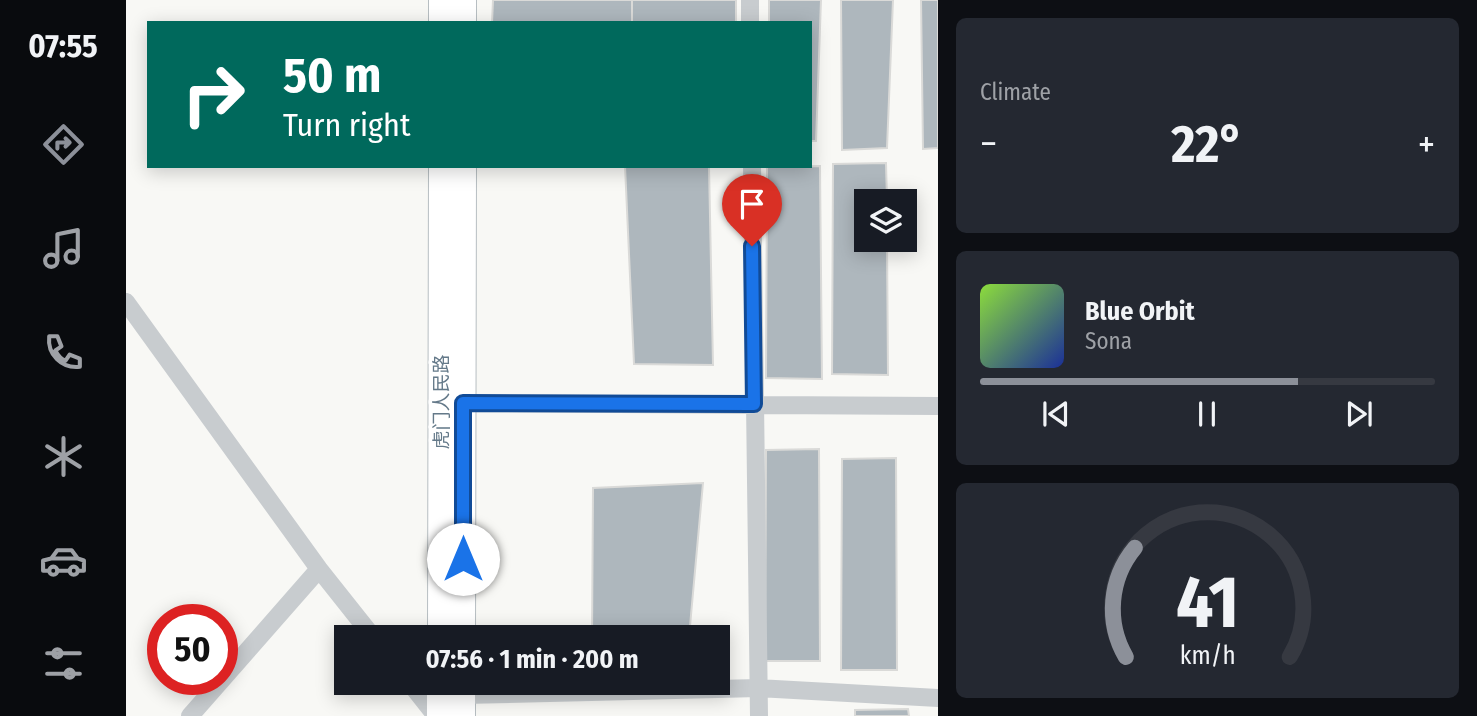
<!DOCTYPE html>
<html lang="en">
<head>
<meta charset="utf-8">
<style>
  :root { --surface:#171b24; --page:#242831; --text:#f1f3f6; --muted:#9ea1a6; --line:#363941; --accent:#8c9099 }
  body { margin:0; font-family:"Fira Sans Condensed","Noto Sans SC",sans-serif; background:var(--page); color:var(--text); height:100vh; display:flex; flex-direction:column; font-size:26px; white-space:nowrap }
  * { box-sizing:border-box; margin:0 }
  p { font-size:23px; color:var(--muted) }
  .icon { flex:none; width:38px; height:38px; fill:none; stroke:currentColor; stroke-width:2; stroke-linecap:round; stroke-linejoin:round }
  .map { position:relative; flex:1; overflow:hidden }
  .details { display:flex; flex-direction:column; gap:18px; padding:18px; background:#0d0f14; width:539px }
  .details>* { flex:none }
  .guide { position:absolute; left:21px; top:21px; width:665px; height:147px; border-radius:0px; box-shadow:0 4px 18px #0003; background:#00695c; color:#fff; overflow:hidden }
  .controls { position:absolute; left:728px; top:189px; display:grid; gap:14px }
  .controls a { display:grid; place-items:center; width:63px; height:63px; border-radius:0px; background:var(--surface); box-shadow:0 4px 18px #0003; font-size:35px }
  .speed { position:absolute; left:21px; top:604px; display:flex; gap:14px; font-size:35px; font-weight:700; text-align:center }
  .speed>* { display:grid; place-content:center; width:91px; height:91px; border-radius:50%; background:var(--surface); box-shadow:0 4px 18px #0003; line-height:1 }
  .speed .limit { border:10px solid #d22; background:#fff; color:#111 }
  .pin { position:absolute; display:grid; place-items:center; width:60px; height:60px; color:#fff; margin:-72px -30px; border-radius:50% 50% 50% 0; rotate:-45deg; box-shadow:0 0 7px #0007 }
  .pin .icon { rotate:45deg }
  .me { position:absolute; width:77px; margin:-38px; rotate:0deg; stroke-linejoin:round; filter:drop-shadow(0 0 5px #0008) }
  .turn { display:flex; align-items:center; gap:24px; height:147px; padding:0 21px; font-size:32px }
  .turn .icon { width:91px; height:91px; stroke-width:2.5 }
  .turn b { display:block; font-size:49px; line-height:60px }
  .big { font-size:52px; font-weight:700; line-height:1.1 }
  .details .widget { flex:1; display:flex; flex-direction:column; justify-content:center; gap:10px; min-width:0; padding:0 24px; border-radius:10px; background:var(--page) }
  .details .dial { align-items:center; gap:0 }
  .dial svg { height:182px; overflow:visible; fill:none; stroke:var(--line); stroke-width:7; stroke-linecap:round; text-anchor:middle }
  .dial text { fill:var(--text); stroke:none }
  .song { display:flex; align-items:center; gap:21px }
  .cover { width:84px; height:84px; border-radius:10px; background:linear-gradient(135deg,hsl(90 70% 55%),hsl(230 70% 35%)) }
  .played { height:7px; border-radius:4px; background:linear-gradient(90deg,var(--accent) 70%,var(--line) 70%) }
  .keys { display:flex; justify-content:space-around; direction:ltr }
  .heat { display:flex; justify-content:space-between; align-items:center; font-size:38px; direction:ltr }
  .trip { position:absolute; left:208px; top:625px; width:396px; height:70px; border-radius:0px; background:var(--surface); box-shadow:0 4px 18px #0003; font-weight:700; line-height:70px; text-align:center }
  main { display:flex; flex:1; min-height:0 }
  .menu { display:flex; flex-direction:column; width:126px; justify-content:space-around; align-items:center; background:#090b0e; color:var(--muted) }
  .menu .icon { width:49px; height:49px }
  .menu .current { color:var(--accent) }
  .menu b { font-size:32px; color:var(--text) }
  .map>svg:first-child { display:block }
  .building { fill:#aeb7bd; stroke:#dadad8; stroke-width:2 }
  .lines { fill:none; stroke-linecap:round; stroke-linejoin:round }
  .secondary-casing { stroke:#b7bec2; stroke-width:26 }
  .street { stroke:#c8cccf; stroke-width:18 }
  .secondary { stroke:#fff; stroke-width:24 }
  .route-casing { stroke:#114b97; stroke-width:18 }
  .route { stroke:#1a73e8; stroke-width:12 }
  .labels { text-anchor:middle; stroke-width:7; stroke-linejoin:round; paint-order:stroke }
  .street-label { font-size:19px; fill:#647989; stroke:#fff }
</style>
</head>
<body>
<main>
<nav class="menu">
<b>07:55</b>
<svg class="icon current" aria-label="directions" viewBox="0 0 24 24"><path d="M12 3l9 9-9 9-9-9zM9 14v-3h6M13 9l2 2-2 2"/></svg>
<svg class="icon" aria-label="music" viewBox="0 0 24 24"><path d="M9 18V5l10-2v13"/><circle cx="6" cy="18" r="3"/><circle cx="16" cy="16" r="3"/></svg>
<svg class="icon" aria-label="phone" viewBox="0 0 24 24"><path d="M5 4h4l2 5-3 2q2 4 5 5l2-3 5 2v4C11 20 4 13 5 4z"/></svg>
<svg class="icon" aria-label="climate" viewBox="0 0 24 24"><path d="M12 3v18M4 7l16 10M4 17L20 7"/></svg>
<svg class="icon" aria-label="car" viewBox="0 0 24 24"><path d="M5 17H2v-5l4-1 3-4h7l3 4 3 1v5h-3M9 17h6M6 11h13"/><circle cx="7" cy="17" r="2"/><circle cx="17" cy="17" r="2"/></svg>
<svg class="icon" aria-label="filters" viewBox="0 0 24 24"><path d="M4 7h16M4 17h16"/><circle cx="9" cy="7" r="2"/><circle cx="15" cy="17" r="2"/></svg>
</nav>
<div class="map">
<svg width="812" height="716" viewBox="0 0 812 716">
  <rect width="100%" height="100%" fill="#f8f8f5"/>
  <path class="building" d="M367,0H506V23H366Z
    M506,0H610V23H506Z
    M643,0H695L690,141H684V23H643Z
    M715,0H767L761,148L716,150Z
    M795,0H812V148L797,149Z
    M760,163L761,201H740V240H761L762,375L706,374L707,164Z
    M499,166H583L587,365L508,364Z
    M694,166L696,379L640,378L641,167Z
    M693,449L694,661H639L640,450Z
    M770,458L771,670H715L716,459Z
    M577,483L563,637H466L467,488Z
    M782,709L783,716H729V710Z"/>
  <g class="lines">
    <g class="secondary-casing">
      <path id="secondary" d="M315,0V23
        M338,23V0
        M314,637L315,166
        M337,637L338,166
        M313,716V682
        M337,716V682"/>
    </g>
    <path class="street" d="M624,0V23
      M626,166L633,716
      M0,302L193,569L247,637
      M337,403L812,406
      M283,682L310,716
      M337,695L633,688L812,698
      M64,716L193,569"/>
    <use href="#secondary" class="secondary"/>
  </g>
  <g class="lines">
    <g class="route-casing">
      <path id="route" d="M337,559V403L628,404L626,246"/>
    </g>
    <use href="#route" class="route"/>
  </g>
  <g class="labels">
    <g class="street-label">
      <text transform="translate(315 402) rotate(-90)" y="7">虎门人民路</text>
    </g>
  </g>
</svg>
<div class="controls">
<a><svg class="icon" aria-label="layers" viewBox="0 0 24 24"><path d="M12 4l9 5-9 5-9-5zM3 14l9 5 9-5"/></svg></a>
</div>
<div class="speed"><div class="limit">50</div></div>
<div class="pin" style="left:626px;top:246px;background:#d93025"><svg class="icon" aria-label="arrive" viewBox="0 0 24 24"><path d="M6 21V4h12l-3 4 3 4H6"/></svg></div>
<svg class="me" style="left:337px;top:559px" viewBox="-20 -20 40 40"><circle r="19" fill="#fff"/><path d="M0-13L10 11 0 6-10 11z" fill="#1a73e8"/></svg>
<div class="trip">07:56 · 1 min · 200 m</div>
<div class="guide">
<div class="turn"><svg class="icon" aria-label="right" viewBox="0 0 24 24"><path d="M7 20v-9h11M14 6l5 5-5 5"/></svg><div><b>50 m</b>Turn right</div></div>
</div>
</div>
<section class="details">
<div class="widget"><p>Climate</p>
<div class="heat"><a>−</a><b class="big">22°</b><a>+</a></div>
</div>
<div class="widget">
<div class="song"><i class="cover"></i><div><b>Blue Orbit</b><p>Sona</p></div></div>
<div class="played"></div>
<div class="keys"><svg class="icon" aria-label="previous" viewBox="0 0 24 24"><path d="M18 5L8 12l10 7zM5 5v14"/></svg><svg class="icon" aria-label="pause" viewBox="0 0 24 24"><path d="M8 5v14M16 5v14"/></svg><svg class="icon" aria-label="next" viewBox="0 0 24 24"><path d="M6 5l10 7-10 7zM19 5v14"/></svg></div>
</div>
<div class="widget dial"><svg viewBox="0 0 100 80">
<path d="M14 69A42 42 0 1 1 86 69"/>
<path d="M14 69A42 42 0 0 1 18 21" stroke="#8c9099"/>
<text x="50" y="56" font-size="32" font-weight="700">41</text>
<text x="50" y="72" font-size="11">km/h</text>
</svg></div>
</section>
</main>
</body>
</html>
